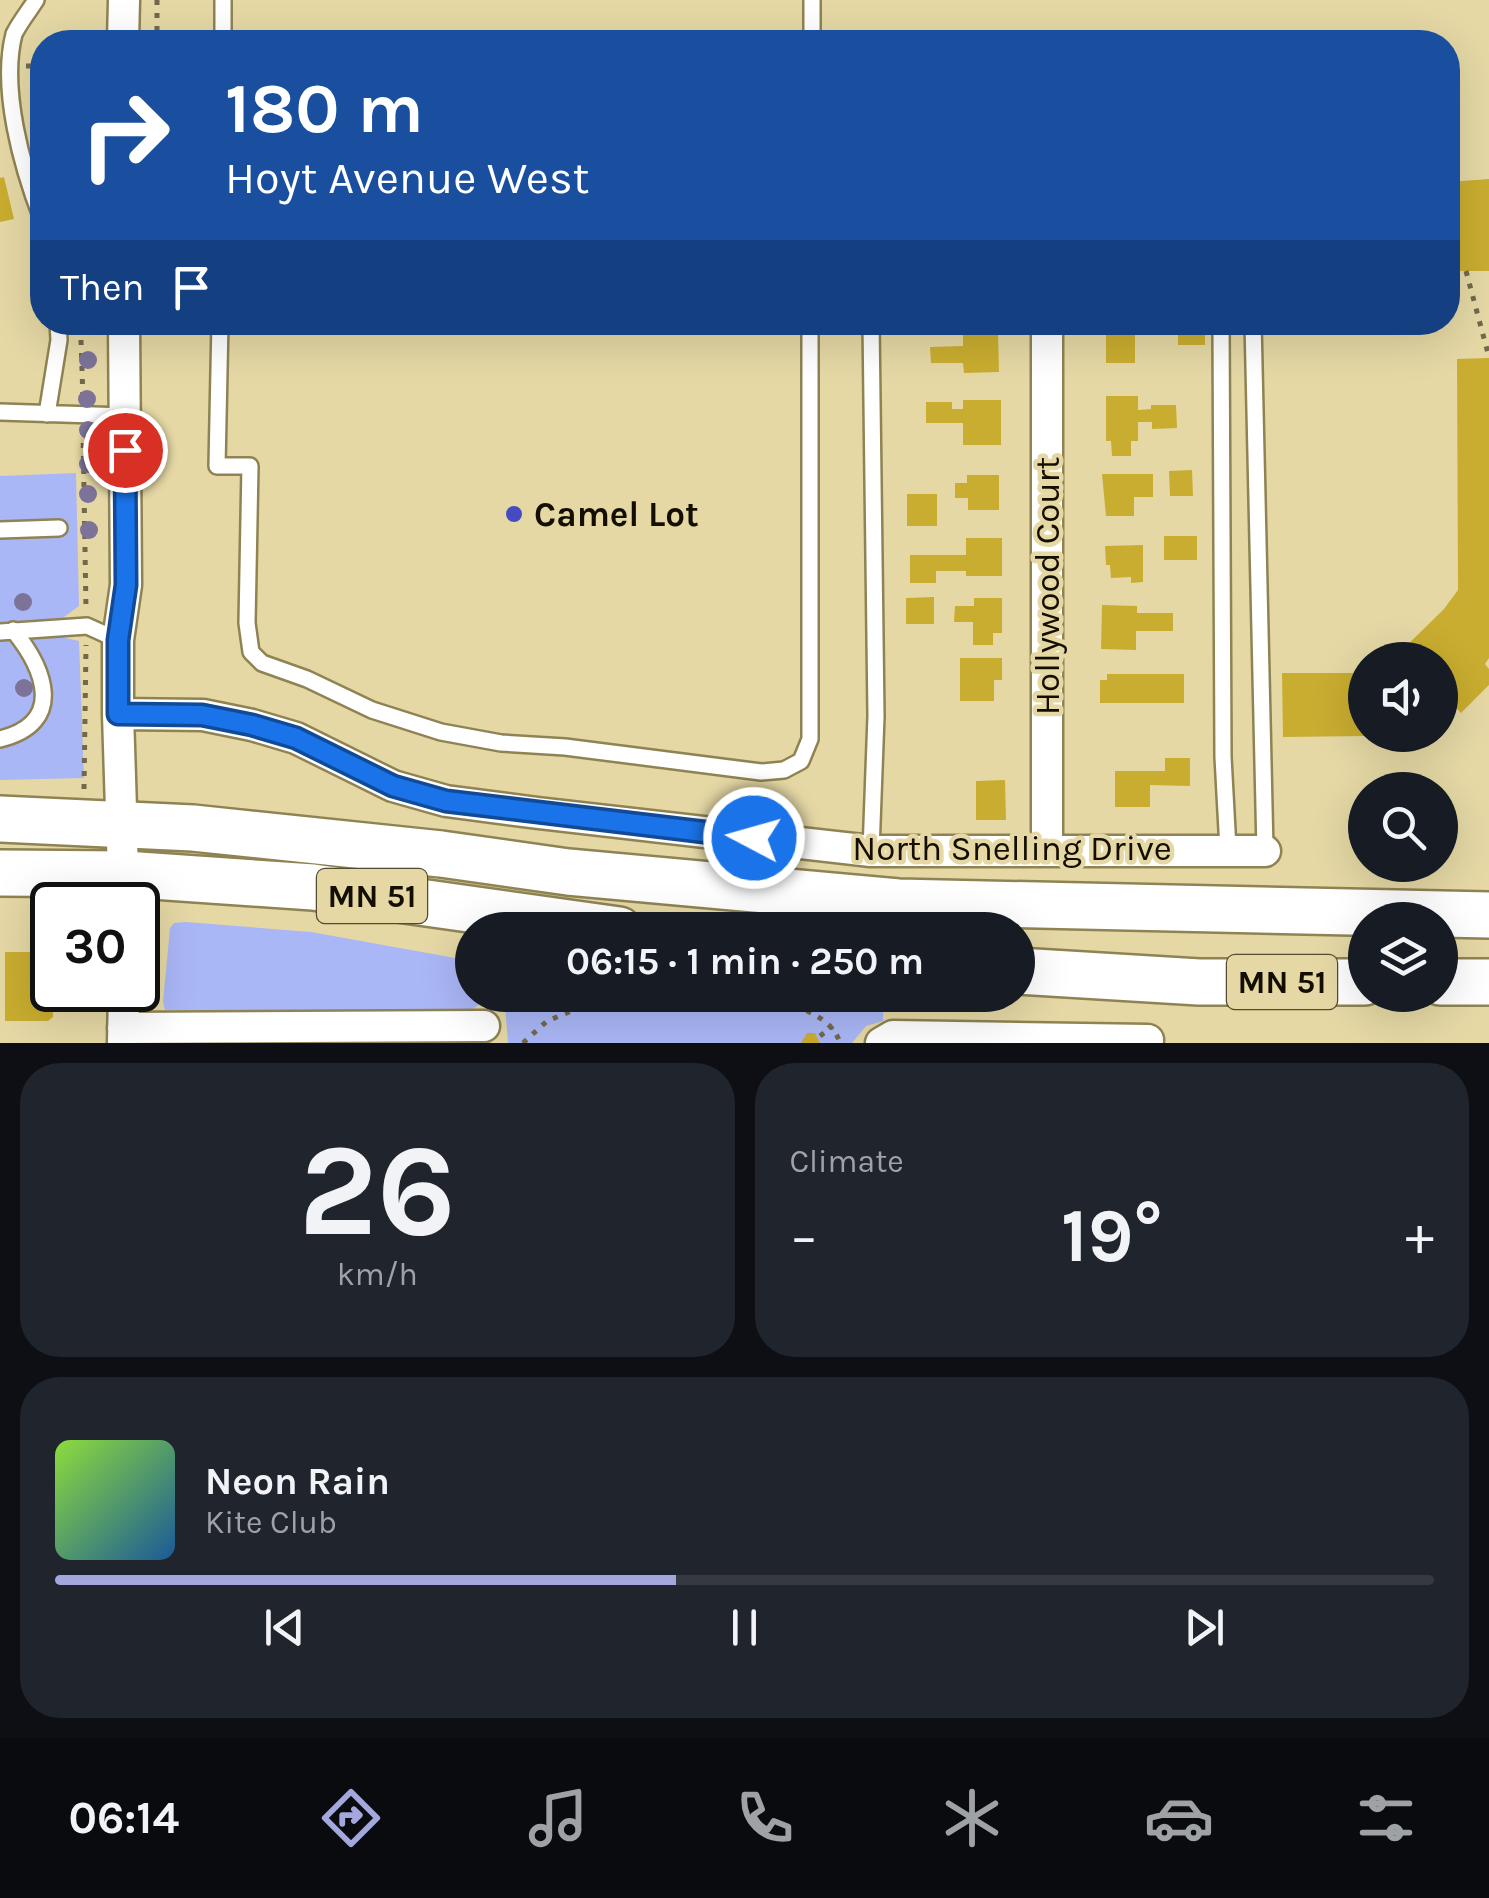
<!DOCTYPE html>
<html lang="en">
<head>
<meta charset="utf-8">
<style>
  :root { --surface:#171b24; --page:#20242c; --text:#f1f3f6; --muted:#9ea1a6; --line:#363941; --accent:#a4a7de }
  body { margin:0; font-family:Karla,sans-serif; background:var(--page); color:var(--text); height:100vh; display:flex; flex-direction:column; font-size:38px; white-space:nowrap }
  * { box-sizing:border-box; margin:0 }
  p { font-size:32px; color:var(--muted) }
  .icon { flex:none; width:55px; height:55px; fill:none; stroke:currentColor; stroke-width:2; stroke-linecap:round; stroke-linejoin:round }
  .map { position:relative; height:1043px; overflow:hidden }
  .sheet { display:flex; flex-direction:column; gap:20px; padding:20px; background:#0d0f14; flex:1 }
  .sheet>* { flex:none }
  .hud { position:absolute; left:30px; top:30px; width:1430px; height:305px; border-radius:40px; box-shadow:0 10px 40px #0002; background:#1a4fa0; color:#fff; overflow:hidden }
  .controls { position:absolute; left:1348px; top:642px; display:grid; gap:20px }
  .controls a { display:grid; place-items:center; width:110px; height:110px; border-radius:50%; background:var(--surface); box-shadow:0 10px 40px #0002; font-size:50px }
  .speed { position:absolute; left:30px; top:882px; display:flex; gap:20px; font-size:50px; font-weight:700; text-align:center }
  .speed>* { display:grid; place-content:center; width:130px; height:130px; border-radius:50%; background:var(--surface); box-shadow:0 10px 40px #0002; line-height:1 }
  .speed .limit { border:5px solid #111; border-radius:15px; background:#fff; color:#111 }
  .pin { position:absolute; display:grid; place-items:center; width:85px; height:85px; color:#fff; margin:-42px; border:5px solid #fff; border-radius:50%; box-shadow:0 2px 10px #0007 }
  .me { position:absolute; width:110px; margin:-55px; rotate:276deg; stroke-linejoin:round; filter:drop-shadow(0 0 8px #0008) }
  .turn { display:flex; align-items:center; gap:35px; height:210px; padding:0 30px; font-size:45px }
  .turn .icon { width:130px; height:130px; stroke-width:2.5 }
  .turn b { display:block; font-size:70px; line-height:85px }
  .then { display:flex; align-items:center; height:95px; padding:0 30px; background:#0003; gap:20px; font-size:38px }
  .big { font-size:75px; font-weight:700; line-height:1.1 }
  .sheet .tile { flex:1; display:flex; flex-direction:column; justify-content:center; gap:15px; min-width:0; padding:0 35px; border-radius:40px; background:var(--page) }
  .sheet .dial { align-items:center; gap:0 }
  .dial b { font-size:130px; line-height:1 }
  .song { display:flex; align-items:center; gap:30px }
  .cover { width:120px; height:120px; border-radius:15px; background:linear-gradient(135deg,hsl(90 70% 55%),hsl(210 70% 35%)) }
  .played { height:10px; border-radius:5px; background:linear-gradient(90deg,var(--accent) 45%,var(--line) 45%) }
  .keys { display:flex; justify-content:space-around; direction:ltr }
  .heat { display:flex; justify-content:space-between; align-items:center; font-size:55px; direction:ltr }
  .sheet .tiles { flex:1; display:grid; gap:20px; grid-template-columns:1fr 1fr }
  .tile:last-child { grid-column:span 2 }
  .trip { position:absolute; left:455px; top:912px; width:580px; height:100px; border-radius:50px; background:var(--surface); box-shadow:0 10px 40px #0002; font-weight:700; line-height:100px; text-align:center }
  .dock { display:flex; height:160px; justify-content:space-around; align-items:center; background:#090b0e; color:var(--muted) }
  .dock .icon { width:70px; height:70px }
  .dock .current { color:var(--accent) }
  .dock b { font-size:45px; color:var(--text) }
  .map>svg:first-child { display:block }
  .green { fill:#aab7f6 }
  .building { fill:#c9ad30 }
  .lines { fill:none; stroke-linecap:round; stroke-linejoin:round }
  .service-casing { stroke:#8f8353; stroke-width:20 }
  .minor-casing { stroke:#8f8353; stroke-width:35 }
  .primary-casing { stroke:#8f8353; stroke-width:50 }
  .path { stroke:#72694a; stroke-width:5; stroke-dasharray:5 8; stroke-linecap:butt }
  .service { stroke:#fff; stroke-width:15 }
  .minor { stroke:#fff; stroke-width:30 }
  .primary { stroke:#fff; stroke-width:45 }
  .tree { fill:#7d7398 }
  .route-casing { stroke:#114b97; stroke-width:25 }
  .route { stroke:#1a73e8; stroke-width:18 }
  .poi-dot { fill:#474bc0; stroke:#e5d8a5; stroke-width:4 }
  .labels { text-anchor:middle; stroke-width:9; stroke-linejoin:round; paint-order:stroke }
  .shield { fill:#e5d8a5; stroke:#524b32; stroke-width:2.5 }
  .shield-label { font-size:32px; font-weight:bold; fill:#130e00 }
  .poi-label { font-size:35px; font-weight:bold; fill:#130e00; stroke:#e5d8a5; text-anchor:start }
  .street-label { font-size:35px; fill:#130e00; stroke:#e5d8a5 }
</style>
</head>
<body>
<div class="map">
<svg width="1489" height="1043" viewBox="0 0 1489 1043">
  <rect width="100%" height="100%" fill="#e5d8a5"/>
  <path class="green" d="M76,473L79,606L52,626V635L79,641L84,778L0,780V476Z
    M186,922L311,932L472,961V995H776L883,1001V1021L866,1026L852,1043H508L505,1006C485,991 481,1008 464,1013L165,1010L163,1002L170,928L174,923Z"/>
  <path class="building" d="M4,177L14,219L0,222V178Z
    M1489,179V271H1448V182Z
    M1178,322H1205V345H1178Z
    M1106,330H1135V363H1106Z
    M998,332L999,372L964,373L963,363H931L930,347L963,346V333Z
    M1489,358V658L1485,664L1489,669V685L1461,713L1448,699L1441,707L1445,711L1440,716V660H1392L1444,609L1458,590L1457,359Z
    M1106,396H1138V410L1151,409V405H1176L1177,428L1152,429V422H1138V441H1131V456H1112L1111,441H1106Z
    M963,400H1001V445H963V423H926V402H952V409H963Z
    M1192,470L1193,496H1170L1169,471Z
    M1102,474H1153V497H1134V516H1106Z
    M967,475H999V510H968V498H955V483H967Z
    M907,494H937V526H907Z
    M1164,536H1197V560H1164Z
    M966,538H1002V576H966V571H936V583H910V555H966Z
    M1143,545V582L1131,583V577L1111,578L1110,565H1106L1105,546Z
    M934,597V624H906V598Z
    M974,598H1002V633H993V645H973V622H954L955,606H974Z
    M1102,605L1137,606V613H1173V631H1136V650L1101,649Z
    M960,658H1002V680H994V701H960Z
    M1282,673H1365V736L1283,737Z
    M1107,674H1184V703H1100V680H1107Z
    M1165,758H1190V786L1150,785V807H1115V771H1165Z
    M1005,780L1006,820H976V781Z
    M5,952H45L52,959L53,1017L48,1021H5Z
    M807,1033H815L820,1043H801Z"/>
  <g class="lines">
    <g class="service-casing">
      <path id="service" d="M36,0C29,11 20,22 14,34C0,89 22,167 42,219
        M223,42V0
        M812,42V0
        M220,322L217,466H250L247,623L251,652L262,663L307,679L372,710L441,732L501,743L565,747L761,772L784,770L801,761L810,739V322
        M1221,322L1223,757L1228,849
        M1253,322L1265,851
        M0,412L125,416
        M47,414L59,340L58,322
        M0,530L59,528
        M0,632L87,626L118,640
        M0,739C66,723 45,669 13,630
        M871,851L876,716L871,322"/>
    </g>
    <g class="minor-casing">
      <path id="minor" d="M123,42L124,0
        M124,322L126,585L118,640V714L124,905
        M1047,322V849
        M118,714L203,715L252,725L296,738L393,786L446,801L538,813L871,851H1265
        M123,1028L484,1026
        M123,1043L124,990
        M881,1043L893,1036L1148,1040"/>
    </g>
    <g class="primary-casing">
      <path id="primary" d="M0,819L193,828L441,854L568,872L898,902L1489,915
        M0,873L124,874L313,887L619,930
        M1018,971L1199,982H1365
        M1440,982H1489"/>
    </g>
    <path class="path" d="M157,0V42
      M26,66H42
      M1466,271L1489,357
      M81,340L83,399
      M83,430L86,609
      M84,789L86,645
      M757,995C786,1004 830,1011 840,1043
      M820,1036L833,1026
      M523,1043L547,1021L611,995"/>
    <use href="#service" class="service"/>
    <use href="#minor" class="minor"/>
    <use href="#primary" class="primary"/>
  </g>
  <g class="tree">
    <circle cx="88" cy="360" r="9"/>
    <circle cx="87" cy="399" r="9"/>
    <circle cx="88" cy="430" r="9"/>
    <circle cx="88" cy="464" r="9"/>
    <circle cx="88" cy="494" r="9"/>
    <circle cx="89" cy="530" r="9"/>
    <circle cx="23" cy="602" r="9"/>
    <circle cx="24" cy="688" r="9"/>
  </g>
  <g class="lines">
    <g class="route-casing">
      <path id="route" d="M125,450L126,585L118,640V714L202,715L252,725L296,738L393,786L446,801L754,838"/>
    </g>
    <use href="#route" class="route"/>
  </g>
  <circle class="poi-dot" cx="514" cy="514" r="10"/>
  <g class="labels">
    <g class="shield">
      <rect x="317" y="869" width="110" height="54" rx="8"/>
      <rect x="1227" y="955" width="110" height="54" rx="8"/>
    </g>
    <g class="shield-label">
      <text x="372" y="907">MN 51</text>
      <text x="1282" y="993">MN 51</text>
    </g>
    <g class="poi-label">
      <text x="534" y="526">Camel Lot</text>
    </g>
    <g class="street-label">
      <text transform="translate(1047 586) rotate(-90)" y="12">Hollywood Court</text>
      <text x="1012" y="860">North Snelling Drive</text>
    </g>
  </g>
</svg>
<div class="controls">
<a><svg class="icon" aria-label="sound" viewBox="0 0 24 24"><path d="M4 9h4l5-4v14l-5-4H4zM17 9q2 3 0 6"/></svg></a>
<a><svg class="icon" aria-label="search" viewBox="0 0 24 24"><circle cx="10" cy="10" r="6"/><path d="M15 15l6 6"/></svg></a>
<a><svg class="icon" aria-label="layers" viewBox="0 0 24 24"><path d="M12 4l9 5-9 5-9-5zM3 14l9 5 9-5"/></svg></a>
</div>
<div class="speed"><div class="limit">30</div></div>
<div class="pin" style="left:125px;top:450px;background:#d93025"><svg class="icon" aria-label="arrive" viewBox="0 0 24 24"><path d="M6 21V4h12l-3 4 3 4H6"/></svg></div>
<svg class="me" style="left:754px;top:838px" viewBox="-20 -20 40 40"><circle r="17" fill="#1a73e8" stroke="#fff" stroke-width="3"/><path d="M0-11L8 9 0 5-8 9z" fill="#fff"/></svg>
<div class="trip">06:15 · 1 min · 250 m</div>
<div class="hud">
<div class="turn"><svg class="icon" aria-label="right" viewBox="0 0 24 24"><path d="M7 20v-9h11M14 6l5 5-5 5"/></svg><div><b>180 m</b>Hoyt Avenue West</div></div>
<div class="then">Then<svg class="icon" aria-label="arrive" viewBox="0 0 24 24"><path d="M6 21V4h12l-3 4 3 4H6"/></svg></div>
</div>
</div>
<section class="sheet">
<div class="tiles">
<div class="tile dial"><b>26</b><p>km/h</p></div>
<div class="tile"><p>Climate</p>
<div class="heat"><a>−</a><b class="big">19°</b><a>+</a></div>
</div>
<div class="tile">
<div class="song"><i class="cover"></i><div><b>Neon Rain</b><p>Kite Club</p></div></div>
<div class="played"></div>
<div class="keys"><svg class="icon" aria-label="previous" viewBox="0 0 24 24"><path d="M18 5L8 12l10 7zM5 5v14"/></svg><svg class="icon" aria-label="pause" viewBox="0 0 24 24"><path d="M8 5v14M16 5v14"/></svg><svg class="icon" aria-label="next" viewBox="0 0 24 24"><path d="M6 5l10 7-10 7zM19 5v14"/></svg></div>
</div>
</div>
</section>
<nav class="dock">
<b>06:14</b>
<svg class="icon current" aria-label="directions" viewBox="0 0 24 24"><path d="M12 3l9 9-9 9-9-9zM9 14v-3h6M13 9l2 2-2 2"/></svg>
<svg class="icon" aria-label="music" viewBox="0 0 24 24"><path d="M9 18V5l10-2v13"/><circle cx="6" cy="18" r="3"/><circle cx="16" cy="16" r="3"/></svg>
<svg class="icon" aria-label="phone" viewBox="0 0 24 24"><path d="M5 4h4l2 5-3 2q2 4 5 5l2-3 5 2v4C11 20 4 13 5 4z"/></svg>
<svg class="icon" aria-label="climate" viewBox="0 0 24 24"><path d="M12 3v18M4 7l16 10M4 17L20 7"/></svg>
<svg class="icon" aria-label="car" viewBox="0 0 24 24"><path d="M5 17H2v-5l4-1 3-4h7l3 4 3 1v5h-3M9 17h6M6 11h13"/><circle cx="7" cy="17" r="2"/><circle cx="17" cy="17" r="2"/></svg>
<svg class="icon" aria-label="filters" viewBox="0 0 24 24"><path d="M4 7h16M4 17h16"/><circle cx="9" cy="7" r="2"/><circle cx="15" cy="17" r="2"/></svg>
</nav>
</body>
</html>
